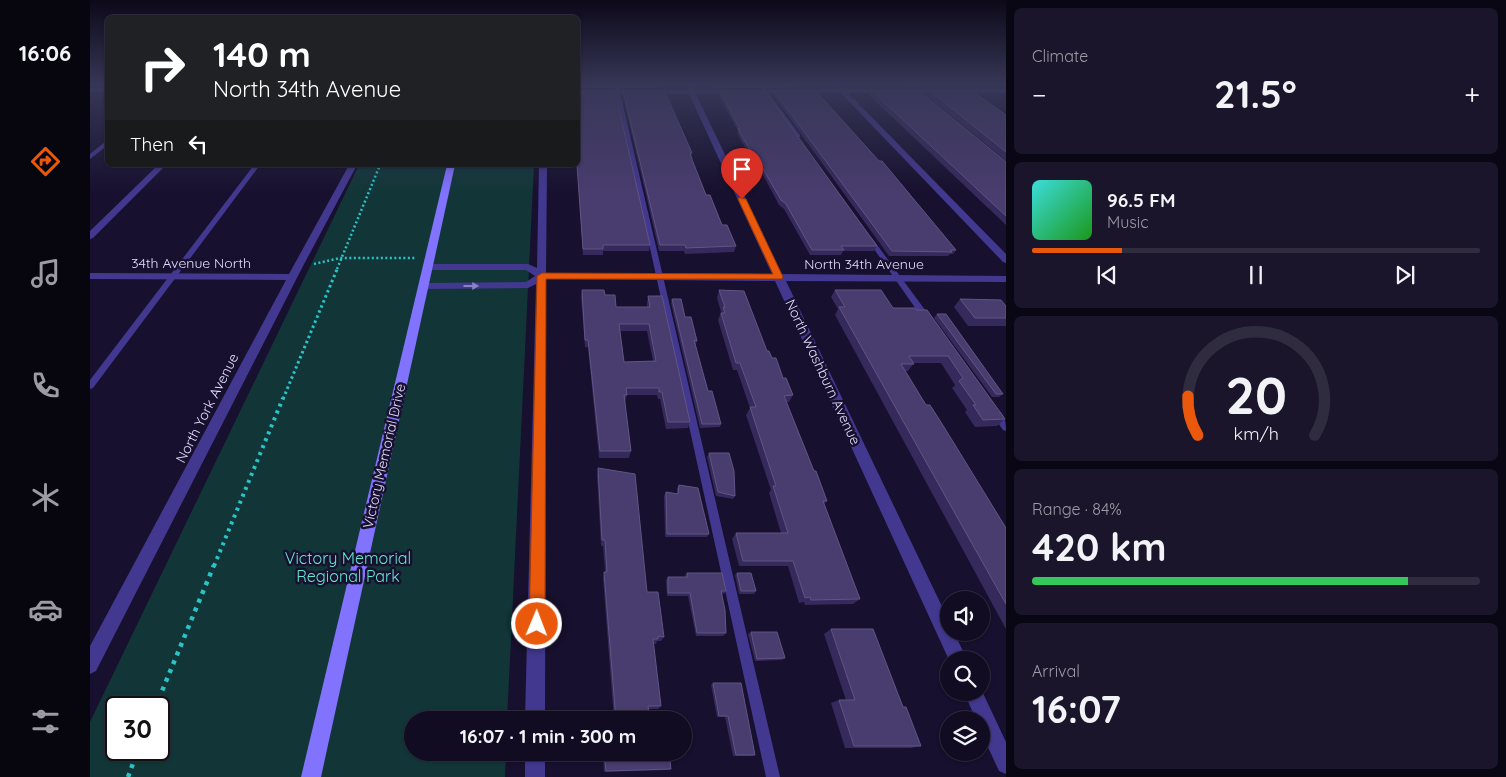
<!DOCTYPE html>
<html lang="en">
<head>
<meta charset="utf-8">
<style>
  :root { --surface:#110c22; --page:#1a152a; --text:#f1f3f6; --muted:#9c9ba5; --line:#302c40; --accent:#ea580c }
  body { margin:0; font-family:Quicksand,sans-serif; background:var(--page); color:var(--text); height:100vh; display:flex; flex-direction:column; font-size:19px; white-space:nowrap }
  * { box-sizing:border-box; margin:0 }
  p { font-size:16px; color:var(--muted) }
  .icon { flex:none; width:28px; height:28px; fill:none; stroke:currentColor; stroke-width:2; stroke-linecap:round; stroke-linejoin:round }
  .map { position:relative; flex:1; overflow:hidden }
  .side { display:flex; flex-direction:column; gap:8px; padding:8px; background:#090713; width:500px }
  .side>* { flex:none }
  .banner { position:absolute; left:15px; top:15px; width:475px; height:152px; border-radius:8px; box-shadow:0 1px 4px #0004,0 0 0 1px var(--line); background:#202124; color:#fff; overflow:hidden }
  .tools { position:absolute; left:850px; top:591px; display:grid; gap:10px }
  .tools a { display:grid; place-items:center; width:50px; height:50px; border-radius:50%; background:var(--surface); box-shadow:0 1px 4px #0004,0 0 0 1px var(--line); font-size:25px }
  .speed { position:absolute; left:15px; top:696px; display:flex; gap:10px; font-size:25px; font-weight:700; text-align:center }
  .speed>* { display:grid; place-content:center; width:65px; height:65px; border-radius:50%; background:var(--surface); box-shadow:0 1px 4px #0004,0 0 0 1px var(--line); line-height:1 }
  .speed .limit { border:2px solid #111; border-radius:8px; background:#fff; color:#111 }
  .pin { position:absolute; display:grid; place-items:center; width:42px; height:42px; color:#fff; margin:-51px -21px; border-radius:50% 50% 50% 0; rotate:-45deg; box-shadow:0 0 5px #0007 }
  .pin .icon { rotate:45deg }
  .me { position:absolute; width:55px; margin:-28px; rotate:1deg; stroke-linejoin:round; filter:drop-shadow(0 0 4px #0008) }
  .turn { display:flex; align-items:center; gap:18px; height:105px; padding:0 25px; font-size:22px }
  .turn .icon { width:65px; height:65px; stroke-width:2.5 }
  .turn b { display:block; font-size:35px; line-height:42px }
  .then { display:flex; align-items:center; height:48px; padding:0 25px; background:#0003; gap:10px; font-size:19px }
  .big { font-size:38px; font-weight:800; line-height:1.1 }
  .side .tile { flex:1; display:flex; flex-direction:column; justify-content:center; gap:8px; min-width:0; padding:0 18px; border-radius:8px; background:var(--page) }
  .side .dial { align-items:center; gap:0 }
  .dial svg { height:130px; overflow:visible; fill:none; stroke:var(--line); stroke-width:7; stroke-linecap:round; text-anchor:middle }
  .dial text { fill:var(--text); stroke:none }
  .song { display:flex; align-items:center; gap:15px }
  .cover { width:60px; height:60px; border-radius:8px; background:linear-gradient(135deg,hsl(180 70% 55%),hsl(120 70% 35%)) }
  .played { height:5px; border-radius:2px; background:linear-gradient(90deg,var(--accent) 20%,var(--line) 20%) }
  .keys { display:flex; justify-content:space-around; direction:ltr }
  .heat { display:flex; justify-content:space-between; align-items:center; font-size:28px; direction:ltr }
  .charge { height:8px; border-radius:4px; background:linear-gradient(90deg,#34c759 84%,var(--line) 0) }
  .trip { position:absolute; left:314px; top:711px; width:288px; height:50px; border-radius:25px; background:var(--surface); box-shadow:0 1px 4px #0004,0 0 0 1px var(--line); font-weight:800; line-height:50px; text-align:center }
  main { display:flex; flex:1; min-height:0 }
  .menu { display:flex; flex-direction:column; width:90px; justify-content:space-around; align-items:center; background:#07050e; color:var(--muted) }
  .menu .icon { width:35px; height:35px }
  .menu .on { color:var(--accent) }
  .menu b { font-size:22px; color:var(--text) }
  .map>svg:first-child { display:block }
  .green { fill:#123638; fill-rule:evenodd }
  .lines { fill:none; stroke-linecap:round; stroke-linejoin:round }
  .path-far3 { stroke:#29c4c7; stroke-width:2.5; stroke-dasharray:2 2.5; stroke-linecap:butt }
  .path-far2 { stroke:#29c4c7; stroke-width:3; stroke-dasharray:2.5 3; stroke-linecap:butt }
  .path-far1 { stroke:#29c4c7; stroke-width:4; stroke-dasharray:3 4.5; stroke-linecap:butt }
  .path { stroke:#29c4c7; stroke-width:4.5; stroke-dasharray:4 5.5; stroke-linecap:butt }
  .lane { fill:#42388f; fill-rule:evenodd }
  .street { fill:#42388f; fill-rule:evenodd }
  .secondary { fill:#8273ff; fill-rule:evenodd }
  .wall { fill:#36295c; fill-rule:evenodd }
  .building { fill:#493c6e; stroke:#615584; fill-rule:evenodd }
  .oneway { fill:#8a82c1 }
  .route { fill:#ea580c; stroke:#983908 }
  .labels { text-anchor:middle; stroke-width:5; stroke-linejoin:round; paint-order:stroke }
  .street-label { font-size:14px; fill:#e3dcff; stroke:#17102e }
  .near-park-label { font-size:16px; fill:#5fe8d1; stroke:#17102e }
</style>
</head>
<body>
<main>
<nav class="menu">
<b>16:06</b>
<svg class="icon on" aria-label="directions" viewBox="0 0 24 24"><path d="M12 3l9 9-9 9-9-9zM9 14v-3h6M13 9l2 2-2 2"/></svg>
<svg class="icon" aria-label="music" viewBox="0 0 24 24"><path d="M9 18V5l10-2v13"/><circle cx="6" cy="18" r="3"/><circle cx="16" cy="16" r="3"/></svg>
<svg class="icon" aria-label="phone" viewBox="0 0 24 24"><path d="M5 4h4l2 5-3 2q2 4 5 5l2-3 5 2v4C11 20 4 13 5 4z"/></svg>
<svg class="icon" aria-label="climate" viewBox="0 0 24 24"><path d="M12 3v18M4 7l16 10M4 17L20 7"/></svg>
<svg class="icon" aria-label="car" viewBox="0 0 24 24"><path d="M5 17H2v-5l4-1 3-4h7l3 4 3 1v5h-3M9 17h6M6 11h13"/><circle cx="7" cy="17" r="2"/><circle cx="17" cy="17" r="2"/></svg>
<svg class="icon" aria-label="filters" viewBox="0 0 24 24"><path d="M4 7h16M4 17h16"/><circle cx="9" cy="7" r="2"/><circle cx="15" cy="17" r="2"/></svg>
</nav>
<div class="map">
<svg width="916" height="777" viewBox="0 0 916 777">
  <rect width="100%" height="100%" fill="#17102e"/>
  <path class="green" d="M269,165H444L417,720H322V752L416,753L415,777H0V722ZM26,708H69V750H26Z"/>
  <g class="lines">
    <path class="path-far3" d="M224,264L250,258H325
      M247,269L290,165"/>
    <path class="path-far2" d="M193,399L248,267"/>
    <path class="path-far1" d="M124,566L193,398"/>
    <path class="path" d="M65,708L124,565
      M38,777L48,750"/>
    <path class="lane" d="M524,84H528L690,777H676Z
      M668,84H672L710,135V137H706Z
      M815,84H820L834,96V98H830Z
      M16,141H18V145L0,159V154Z
      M164,165H170L3,388L0,389V380Z
      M780,237L782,238L841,318L842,320L841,322H835L777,239Z
      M906,409C915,413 916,422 916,431L913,430L901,413L903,410Z"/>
    <path class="street" d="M595,84H601L604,90L747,89L746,88L749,86L754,89H916V93H758L916,254V263L913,262L751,93L606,94L692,274L916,276V282L696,281L859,621V632H864L877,660H859L685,281L456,279L455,720H435L446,284L438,288L333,289L328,286L333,283L436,282L445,276L436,270H338L333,267L338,264H438L447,268L449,165H457L456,273L682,274L599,94H488V90H598Z
      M0,88H18V92H0Z
      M68,165H76L3,238L0,239V231Z
      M259,165H267L212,268L6,671L0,674V646L196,280L0,279V273L199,274Z
      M891,689L916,742V774L909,771L891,732V720H886L874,692H891Z
      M435,752H455V777H435Z"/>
    <path class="secondary" d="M357,165H365L231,777H211Z"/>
  </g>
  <path class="wall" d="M488,84H524L523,88H488V90Z
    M530,84H571L570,88H531Z
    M622,84H669L668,88H625Z
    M674,84H719L718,87L677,88Z
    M768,84H817L816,87H771Z
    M823,84H869L868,87H827Z
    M781,90L916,162V225L779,95Z
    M839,90L916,115V161L836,95Z
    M533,91L602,153L601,156L603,162L616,195L632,225L646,246L644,252L595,254L594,251H569L533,96Z
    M630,91L787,246L784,251H753L751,255H720L694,209L689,205L671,171L667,169L647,133L648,131L629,96Z
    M684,91L866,250L863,254H860L858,256H799L683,95Z
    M487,165L560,245L559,251H513V255H493Z
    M492,290L515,295L526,307H557V303L558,296L600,422L598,428L576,429L570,399H568L567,395H537L535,402L541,451L539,458H509L498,347H495L491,297ZM530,331H557L563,361L534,362Z
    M629,290L677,351L703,395L699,402H696L724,471L737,501L734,504L770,599L763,604L715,605L714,602L709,603L698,566H649L642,539L646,533H691L679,493L681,490L656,415L660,408L647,370H643L628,320L631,312L627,298Z
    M745,290L803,308H825L915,419L907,426L885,427L875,412L877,410L862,388L865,385L851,363H824L818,371H815L836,405L916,528V629L745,315L748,309L741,297Z
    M582,299L595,317L607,341L606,344H605L618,391L631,424L630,427L610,428L581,303Z
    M870,299L916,306V326H878L864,307Z
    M847,314L913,394L909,397H902L844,318Z
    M619,453L645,496L643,499L626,496L617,457Z
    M508,468L557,592L574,637L571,641H567L566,644H563L571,706L568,709H558L560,720H524L513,578L514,572H515L513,546H511L507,475Z
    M589,485L619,534L617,537H575L574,496L576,492L587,494V488Z
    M597,573L636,591L634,594H632L636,633L633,636H606L598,596H577L576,580L578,577H595V575Z
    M647,573L666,591L664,594H649L645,575Z
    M741,629L813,707L831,746L821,748H755L741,703L749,700H756L734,634Z
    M661,632L695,658L692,660L665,661L658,634Z
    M623,683L665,755L662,756H643L635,717H627L621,685Z
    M513,752H579L581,769L577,770L514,772Z"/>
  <path class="building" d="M488,90V91H525L560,245H513V249H493L487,165Z
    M781,90H828L916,162V216Z
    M839,90H881L916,115V152Z
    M533,91L575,92L602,153H600L603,162L616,195H620L632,225H637L646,246L596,248L595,245H570Z
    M630,91H675L787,246H751L754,250H722L696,204L691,200L672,167L668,164L648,129H650Z
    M684,91H726L789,161H792L866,250H860L862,252L802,251Z
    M492,290H514L515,295H525L526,307H560L558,296H572L600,422H578L572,392H569V388H536L537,395H534L541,451H510L498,340H495ZM529,324H559L566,361L534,362Z
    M629,290L654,291L677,351H679L682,358H686L693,378H696L703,395L694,396L724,471H726L737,501H733L770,599L721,600L720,597L715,598L703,561H653L646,533H698L683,486H686L660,407H666L650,363H646L631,313H635L633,307H635Z
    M745,290H791L803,308H825L826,310H837L915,419L893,420L883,405H886L869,381L873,378L858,356H819L824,364H811L836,405H840L854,427L916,528V604L749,307H755Z
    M582,299H591L595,317H601L607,341L604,340L618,391H622L631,424H612Z
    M870,299L911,300L916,306V318H885Z
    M847,314H856L913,394H906Z
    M619,453H639L644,471L645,496L628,492Z
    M508,468L545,474L557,592H568L574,637L568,636V639H563L571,706H558L560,720H526L514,572H517L515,540H512Z
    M589,485L608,488L619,534H577L576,492L588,494Z
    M597,573H632L636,591H631L635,610L636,633H607L600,593H578V577H598Z
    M647,573H661L666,591H651Z
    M741,629H783L813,707H816L831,746H764L749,700H765Z
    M661,632H687L695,658L667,659Z
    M623,683H651L665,755H646L638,716H629Z
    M514,752H579L581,769L516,771Z"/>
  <defs><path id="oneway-solid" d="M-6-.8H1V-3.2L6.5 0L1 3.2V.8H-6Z" transform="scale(1.25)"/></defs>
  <use class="oneway" href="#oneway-solid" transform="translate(381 286)"/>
  <linearGradient id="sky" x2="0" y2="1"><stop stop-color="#0d0919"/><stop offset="0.44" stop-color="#363757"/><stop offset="1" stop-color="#363757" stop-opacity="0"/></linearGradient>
  <rect width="916" height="193" fill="url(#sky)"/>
  <path class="route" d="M649,197L656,199L693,277L692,279H456L455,624L452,629L447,631L441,629L439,624L447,276L452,273L683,274L648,199Z"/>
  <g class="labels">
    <g class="street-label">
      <text x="101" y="268">34th Avenue North</text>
      <text x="774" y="269">North 34th Avenue</text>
      <text transform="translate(733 372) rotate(65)" y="5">North Washburn Avenue</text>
      <text transform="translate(117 408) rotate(-63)" y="5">North York Avenue</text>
      <text transform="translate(294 456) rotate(-77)" y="5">Victory Memorial Drive</text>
    </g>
    <g class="near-park-label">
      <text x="258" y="564">Victory Memorial<tspan x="258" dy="18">Regional Park</tspan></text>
    </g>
  </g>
</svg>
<div class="tools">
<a><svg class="icon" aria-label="sound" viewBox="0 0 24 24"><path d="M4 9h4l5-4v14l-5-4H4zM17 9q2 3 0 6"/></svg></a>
<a><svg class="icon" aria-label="search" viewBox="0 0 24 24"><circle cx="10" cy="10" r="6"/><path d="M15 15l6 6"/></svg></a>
<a><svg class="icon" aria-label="layers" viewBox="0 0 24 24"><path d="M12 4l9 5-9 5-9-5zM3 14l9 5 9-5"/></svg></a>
</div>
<div class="speed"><div class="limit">30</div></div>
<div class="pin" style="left:652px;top:199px;background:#d93025"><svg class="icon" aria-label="arrive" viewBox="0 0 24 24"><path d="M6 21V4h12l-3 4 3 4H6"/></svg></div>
<svg class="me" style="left:447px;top:624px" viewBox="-20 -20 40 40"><circle r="17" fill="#ea580c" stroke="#fff" stroke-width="3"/><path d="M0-11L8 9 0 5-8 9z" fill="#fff"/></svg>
<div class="trip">16:07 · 1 min · 300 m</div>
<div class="banner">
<div class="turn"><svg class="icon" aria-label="right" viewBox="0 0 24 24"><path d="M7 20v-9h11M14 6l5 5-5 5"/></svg><div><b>140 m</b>North 34th Avenue</div></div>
<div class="then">Then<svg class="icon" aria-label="left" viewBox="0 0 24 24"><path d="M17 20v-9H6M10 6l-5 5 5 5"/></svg></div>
</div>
</div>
<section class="side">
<div class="tile"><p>Climate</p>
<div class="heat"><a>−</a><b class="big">21.5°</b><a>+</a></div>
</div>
<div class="tile">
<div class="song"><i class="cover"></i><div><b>96.5 FM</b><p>Music</p></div></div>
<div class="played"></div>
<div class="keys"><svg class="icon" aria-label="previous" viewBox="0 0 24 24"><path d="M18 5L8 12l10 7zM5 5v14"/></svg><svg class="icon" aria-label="pause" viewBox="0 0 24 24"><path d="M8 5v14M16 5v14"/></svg><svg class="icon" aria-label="next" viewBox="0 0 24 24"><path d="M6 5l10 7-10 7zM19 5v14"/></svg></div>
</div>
<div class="tile dial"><svg viewBox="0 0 100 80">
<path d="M14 69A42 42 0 1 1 86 69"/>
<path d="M14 69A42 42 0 0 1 8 45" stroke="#ea580c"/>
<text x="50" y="56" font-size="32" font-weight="700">20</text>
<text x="50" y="72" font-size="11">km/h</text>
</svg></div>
<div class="tile"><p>Range · 84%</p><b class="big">420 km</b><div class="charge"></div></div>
<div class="tile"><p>Arrival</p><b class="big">16:07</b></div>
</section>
</main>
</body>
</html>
